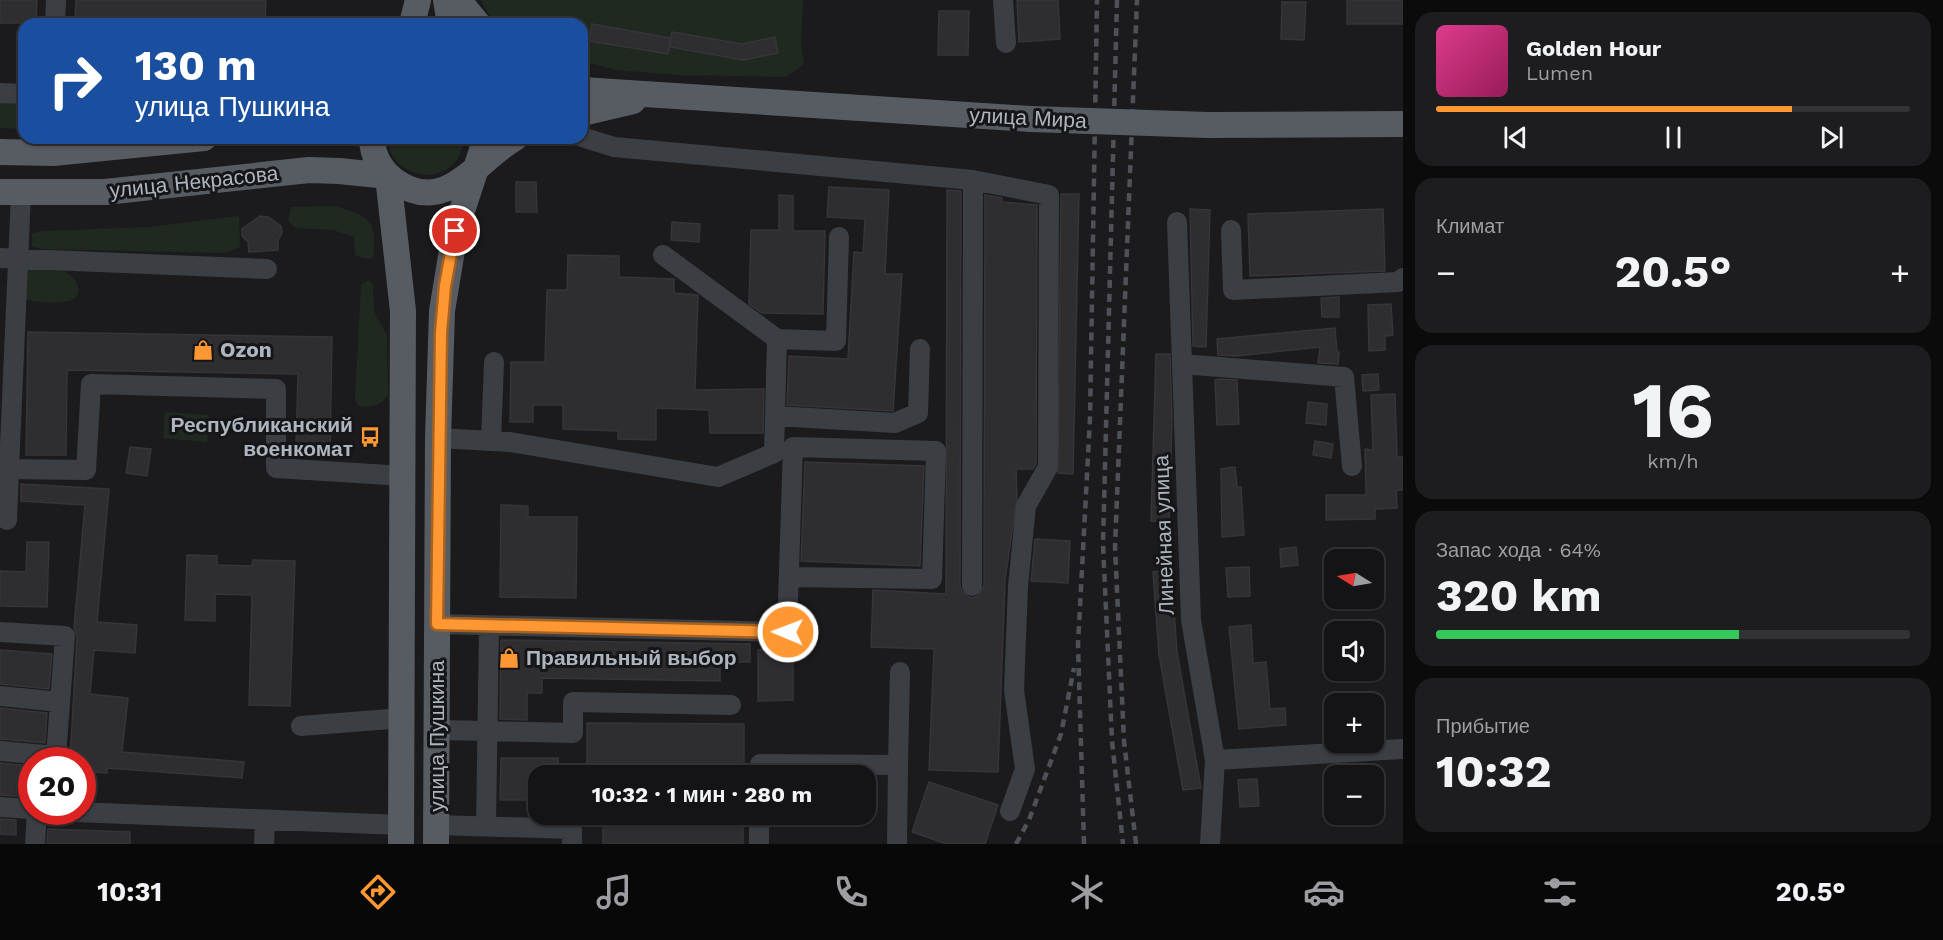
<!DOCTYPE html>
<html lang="ru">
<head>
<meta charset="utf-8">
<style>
  :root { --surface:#141416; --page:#1d1d1f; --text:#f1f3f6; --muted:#9d9ea1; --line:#333335; --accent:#ff9732 }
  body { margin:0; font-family:"Work Sans",sans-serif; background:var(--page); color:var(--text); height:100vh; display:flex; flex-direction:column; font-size:22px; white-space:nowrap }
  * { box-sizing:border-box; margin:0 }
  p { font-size:20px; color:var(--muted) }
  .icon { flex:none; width:33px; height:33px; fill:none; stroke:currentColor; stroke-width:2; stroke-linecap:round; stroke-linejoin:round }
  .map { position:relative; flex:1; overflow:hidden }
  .sheet { display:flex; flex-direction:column; gap:12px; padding:12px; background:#0b0b0c; width:540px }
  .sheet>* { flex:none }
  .top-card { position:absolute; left:18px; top:18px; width:570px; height:126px; border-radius:18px; box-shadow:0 2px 4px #0004,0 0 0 2px var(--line); background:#1a4fa0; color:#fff; overflow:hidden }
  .needle { width:39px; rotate:281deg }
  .tools { position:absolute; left:1324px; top:549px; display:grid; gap:12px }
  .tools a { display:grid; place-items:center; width:60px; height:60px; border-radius:12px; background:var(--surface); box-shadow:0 2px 4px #0004,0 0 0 2px var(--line); font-size:30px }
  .speed { position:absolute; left:18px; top:747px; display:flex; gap:12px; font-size:30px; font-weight:700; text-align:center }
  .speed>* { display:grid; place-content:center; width:78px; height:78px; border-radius:50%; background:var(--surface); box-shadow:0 2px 4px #0004,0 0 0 2px var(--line); line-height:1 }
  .speed .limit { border:9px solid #d22; background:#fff; color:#111 }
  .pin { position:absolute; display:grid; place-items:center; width:51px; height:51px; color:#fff; margin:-26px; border:3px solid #fff; border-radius:50%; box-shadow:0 2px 6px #0007 }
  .me { position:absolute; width:66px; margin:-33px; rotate:271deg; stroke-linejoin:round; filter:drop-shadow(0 0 4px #0008) }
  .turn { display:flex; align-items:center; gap:21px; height:126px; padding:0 18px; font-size:27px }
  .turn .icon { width:78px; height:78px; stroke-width:2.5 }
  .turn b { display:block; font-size:42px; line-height:51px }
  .big { font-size:45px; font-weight:700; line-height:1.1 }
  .sheet .tile { flex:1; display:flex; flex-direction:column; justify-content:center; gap:9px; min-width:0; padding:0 21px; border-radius:18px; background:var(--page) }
  .sheet .dial { align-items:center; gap:0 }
  .dial b { font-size:78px; line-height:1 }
  .song { display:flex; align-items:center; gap:18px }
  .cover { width:72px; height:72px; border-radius:9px; background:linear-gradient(135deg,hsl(330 70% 55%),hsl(330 70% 35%)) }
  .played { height:6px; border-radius:3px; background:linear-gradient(90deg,var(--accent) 75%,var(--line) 75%) }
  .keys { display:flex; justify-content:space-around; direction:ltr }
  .heat { display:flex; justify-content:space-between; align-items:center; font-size:33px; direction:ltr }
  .charge { height:9px; border-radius:4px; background:linear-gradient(90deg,#34c759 64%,var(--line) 0) }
  .trip { position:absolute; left:528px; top:765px; width:348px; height:60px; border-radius:18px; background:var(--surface); box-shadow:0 2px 4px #0004,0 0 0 2px var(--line); font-weight:700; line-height:60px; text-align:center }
  .tab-bar { display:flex; height:96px; justify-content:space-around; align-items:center; background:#080809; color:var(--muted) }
  .tab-bar .icon { width:42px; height:42px }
  .tab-bar .on { color:var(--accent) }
  .tab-bar b { font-size:27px; color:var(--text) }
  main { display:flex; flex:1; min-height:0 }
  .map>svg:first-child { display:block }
  .green { fill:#202920 }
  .building { fill:#2e2e31; stroke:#35353a; stroke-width:1.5 }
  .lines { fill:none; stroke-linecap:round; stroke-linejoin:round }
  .minor { stroke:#3b3e43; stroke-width:20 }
  .major { stroke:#575b62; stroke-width:26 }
  .rail { stroke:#4e5258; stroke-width:4.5; stroke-dasharray:8 6; stroke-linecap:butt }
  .major-bridge { stroke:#575b62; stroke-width:26 }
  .route-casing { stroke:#a66220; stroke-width:15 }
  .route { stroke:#ff9732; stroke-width:10 }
  .labels { text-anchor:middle; stroke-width:6; stroke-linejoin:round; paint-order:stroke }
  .street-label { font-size:21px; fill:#adb5be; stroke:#161619 }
  .poi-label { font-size:21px; font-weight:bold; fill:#adb5be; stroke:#161619; text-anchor:start }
</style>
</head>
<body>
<main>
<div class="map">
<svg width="1403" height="844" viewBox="0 0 1403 844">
  <rect width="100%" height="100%" fill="#1b1b1d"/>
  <path class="green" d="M481,0H803L801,44L804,64L786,77L677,75L616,70L582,61V24H504L490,16Z
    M0,99H24V129L0,128Z
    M387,138H465C462,149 459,160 450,167C425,186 389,168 387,138Z
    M334,206C369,215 378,221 373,258L366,259L355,255L354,237L333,230L296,228L288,221L291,207Z
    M239,216L240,247L224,253L44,249L32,247V233L43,231L149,227Z
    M28,269C38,269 51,267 61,270C71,272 85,288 75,298C66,306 30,302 20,298L22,277Z
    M368,280L373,284L374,312L387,335L388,395C380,406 371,408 358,406L355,398L361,285Z
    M165,412L209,415L207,442L163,438Z"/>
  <path class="building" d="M0,0H37L36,23H0Z
    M76,0H266L265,23L75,17Z
    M1017,0H1058L1060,39L1019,42Z
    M1347,0H1403V24H1347Z
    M1282,2H1306L1304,40L1281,39Z
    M939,11H969L968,55H938Z
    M592,24L671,38L668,54L589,41Z
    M672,32L742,44L775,37L778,53L743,60L670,47Z
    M516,182H536L537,212H516Z
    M829,187L889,190L885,274H902L893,411L787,405L789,356L848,359L854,252L863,253L865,219L827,217Z
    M947,190L961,191L960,586L962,592L971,598L978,596L984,586L985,195L1002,198V202L1037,205L1036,464L1033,469H1016L1017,498L1005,580L998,772L929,770L934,649L871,647L873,590L946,594Z
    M1061,194H1079L1073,474L1058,473Z
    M779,195L793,196V231H825L823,314L762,313L749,304L751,230H779Z
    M1190,209L1210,210L1206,347L1193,346Z
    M1383,209L1385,271L1250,276L1248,214Z
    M260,216L268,217L281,226L282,233L278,240V250L249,252L248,242L242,236V229Z
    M672,222L700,224L699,242L671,240Z
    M568,255L619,256V277L674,279V293L698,295L695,390L764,389L763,433H710L709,410L656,408V440L618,439V431L563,429V405H533V422H510L511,362H545L547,290H567Z
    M1339,297V317H1322L1321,298Z
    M1391,304L1393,335L1385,336V350L1369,351L1368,305Z
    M1335,328L1337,352H1339L1338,364L1318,363L1320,347L1236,356L1218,355L1217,339Z
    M28,332L332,337L330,447L296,446L298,374L67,370L66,455H26Z
    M1156,354H1170L1172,418L1169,522L1151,521Z
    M1378,374L1379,390L1363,391L1362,375Z
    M1220,379L1237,380L1239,424L1217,425L1215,380Z
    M1395,394L1397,457H1403V490H1396L1397,508L1375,509V519L1326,520V495H1366L1365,449L1373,450L1371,395Z
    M1308,402L1327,404L1326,425L1306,423Z
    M1315,441L1333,444L1331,458L1313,455Z
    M130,447L151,449L147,476L126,473Z
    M805,462L924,466L920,566L801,561Z
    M1235,467L1237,487H1241L1244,535L1222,537L1221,469Z
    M21,484L109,489L97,622L137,625L135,653L94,650L90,694L128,698L122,752L244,762L242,778L107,768V773L82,771V760H70L77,637L74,628L85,505L21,501Z
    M501,505L528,506V517H577L576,598L500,597Z
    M1035,539L1070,541L1068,583L1031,581Z
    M27,542H49L47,607L0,606V571L26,572Z
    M1296,547L1298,565L1281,567L1280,549Z
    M187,555L217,556V565L252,566L253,560L295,561L290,706L249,705L252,595L215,594V621L185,620Z
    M1249,567L1250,596L1228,597L1226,568Z
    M1171,570L1177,652L1201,788L1183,790L1159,655L1153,572Z
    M1251,625L1253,663L1266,662L1270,709L1285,708L1286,725L1239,729L1229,627Z
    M501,640L750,644V662H720V681L542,678V693H527V720L500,719Z
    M793,649V700L758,701V650Z
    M0,650L52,654L49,689L0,684Z
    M0,708L47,713L45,743L0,739Z
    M587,723L744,724V776H587Z
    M501,758H558V776H538V800H500Z
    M0,763L32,766V797L0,795Z
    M1257,779L1259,806L1240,807L1238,780Z
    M929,782L998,805L985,844H947L912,832Z
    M603,814H743V844H603Z
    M0,819L16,820V835L0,834Z
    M48,829L130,832V844H47Z"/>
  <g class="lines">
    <path class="minor" d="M1003,0L1006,43
      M55,24L56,0
      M0,93L24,94
      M582,137L614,147L973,180L1049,195L1048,467L1026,506L1018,586L1014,690L1025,769L1010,811
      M21,193L9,469L86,470L91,384L276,389V468L404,476
      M1177,222L1191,620L1215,760L1210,844
      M1231,230L1233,290L1398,282L1403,278
      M0,258L267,269
      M777,339L836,341L839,237
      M1182,364L1344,377L1352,466
      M776,416L895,423L918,413L920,349
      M438,438L510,442L718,477L774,453L777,339L663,255
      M491,441L494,362
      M7,520L9,469
      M972,586L973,180
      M437,624L787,632L793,447L936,451L932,579L789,577
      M0,632L65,636L56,756L58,760
      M0,696L60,702
      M301,726L403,718
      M438,730L573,733V702L731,705
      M0,751L56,756
      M1215,760L1403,749
      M760,776V764L898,765L900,672
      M0,807L32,809
      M76,812L401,825
      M437,825L572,829V844
      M486,827L489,626
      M35,844L37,812
      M264,844L265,821
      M759,844V814
      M897,844L898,765"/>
    <path class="major" d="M446,0L450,24
      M458,0L478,24
      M412,24L418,0
      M582,90L1031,119
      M582,113L633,101
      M1208,125L1403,124
      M372,138C372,155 381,171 395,181C446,217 476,160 515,138
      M0,152L53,153L204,138
      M388,176L403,311L401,844
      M0,192H105L309,170L339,171L388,176
      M436,844L438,438L442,311L455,232L486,138"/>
    <path class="rail" d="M1117,0L1103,544L1112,741L1123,844
      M1016,844L1029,820L1061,734L1074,668
      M1084,844L1078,645L1090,418L1097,0
      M1136,844L1124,741L1115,547L1137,0"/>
    <path class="major-bridge" d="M1031,119L1208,125"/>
  </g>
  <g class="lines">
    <g class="route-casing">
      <path id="route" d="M455,231L445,286L441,333L437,624L788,632"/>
    </g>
    <use href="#route" class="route"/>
  </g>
  <defs>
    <g id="shop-bare" transform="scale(1.62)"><path d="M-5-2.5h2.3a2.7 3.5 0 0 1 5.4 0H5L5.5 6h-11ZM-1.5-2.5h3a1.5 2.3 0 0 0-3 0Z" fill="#ff9732" stroke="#161619" stroke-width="2.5" paint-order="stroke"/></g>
    <g id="bus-bare" transform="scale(1.62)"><path d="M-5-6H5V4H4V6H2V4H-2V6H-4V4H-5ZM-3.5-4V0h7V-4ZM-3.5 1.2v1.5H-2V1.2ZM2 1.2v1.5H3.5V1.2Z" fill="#ff9732" stroke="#161619" stroke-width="2.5" paint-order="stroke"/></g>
  </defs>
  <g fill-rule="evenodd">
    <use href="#shop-bare" x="203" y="350"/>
    <use href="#bus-bare" x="370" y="437"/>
    <use href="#shop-bare" x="509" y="658"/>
  </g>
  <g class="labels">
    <g class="street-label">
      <text transform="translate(1028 118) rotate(3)" y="7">улица Мира</text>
      <text transform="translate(194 182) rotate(-6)" y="7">улица Некрасова</text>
      <text transform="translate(1164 535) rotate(-92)" y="7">Линейная улица</text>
      <text transform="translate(437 736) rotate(-90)" y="7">улица Пушкина</text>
    </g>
    <g class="poi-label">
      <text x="220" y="357">Ozon</text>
      <text x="353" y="432" text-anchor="end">Республиканский<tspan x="353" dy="24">военкомат</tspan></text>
      <text x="526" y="665">Правильный выбор</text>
    </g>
  </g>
</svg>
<div class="tools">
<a><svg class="needle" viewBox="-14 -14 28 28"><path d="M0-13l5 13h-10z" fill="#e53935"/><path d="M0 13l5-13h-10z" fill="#9d9ea1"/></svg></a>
<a><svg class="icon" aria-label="sound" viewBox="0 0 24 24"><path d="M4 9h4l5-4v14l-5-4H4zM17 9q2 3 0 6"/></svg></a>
<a>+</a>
<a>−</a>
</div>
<div class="speed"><div class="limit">20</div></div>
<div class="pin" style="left:455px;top:231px;background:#d93025"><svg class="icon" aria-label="arrive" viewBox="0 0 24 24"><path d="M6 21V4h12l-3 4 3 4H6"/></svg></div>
<svg class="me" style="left:788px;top:632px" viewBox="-20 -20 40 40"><circle r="17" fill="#ff9732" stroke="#fff" stroke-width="3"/><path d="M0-11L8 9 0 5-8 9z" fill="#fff"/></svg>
<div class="trip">10:32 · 1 мин · 280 m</div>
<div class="top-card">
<div class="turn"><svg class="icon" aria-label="right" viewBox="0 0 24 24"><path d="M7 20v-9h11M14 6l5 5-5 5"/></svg><div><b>130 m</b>улица Пушкина</div></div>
</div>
</div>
<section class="sheet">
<div class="tile">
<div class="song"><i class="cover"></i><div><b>Golden Hour</b><p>Lumen</p></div></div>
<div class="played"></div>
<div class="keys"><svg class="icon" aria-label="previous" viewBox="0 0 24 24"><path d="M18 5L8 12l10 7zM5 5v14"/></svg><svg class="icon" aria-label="pause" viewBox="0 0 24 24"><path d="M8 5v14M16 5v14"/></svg><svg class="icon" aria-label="next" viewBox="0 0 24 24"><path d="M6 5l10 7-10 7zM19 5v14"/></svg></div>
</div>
<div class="tile"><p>Климат</p>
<div class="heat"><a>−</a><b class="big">20.5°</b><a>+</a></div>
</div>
<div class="tile dial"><b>16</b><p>km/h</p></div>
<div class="tile"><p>Запас хода · 64%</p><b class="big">320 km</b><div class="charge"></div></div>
<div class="tile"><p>Прибытие</p><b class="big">10:32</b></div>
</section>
</main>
<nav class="tab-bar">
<b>10:31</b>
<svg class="icon on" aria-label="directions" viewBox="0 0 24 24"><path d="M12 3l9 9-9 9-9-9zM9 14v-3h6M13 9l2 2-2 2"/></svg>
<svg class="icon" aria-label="music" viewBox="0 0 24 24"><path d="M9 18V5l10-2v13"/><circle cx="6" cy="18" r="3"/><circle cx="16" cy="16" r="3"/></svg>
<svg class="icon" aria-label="phone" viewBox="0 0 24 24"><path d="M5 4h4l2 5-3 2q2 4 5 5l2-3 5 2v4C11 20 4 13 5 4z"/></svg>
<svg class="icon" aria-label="climate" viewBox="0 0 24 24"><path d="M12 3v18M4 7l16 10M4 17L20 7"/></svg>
<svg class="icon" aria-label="car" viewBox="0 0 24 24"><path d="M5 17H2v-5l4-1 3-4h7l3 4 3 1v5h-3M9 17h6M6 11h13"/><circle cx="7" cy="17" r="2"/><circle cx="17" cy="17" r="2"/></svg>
<svg class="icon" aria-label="filters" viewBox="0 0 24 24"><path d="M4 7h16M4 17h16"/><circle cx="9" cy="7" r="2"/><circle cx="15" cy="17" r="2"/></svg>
<b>20.5°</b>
</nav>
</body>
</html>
